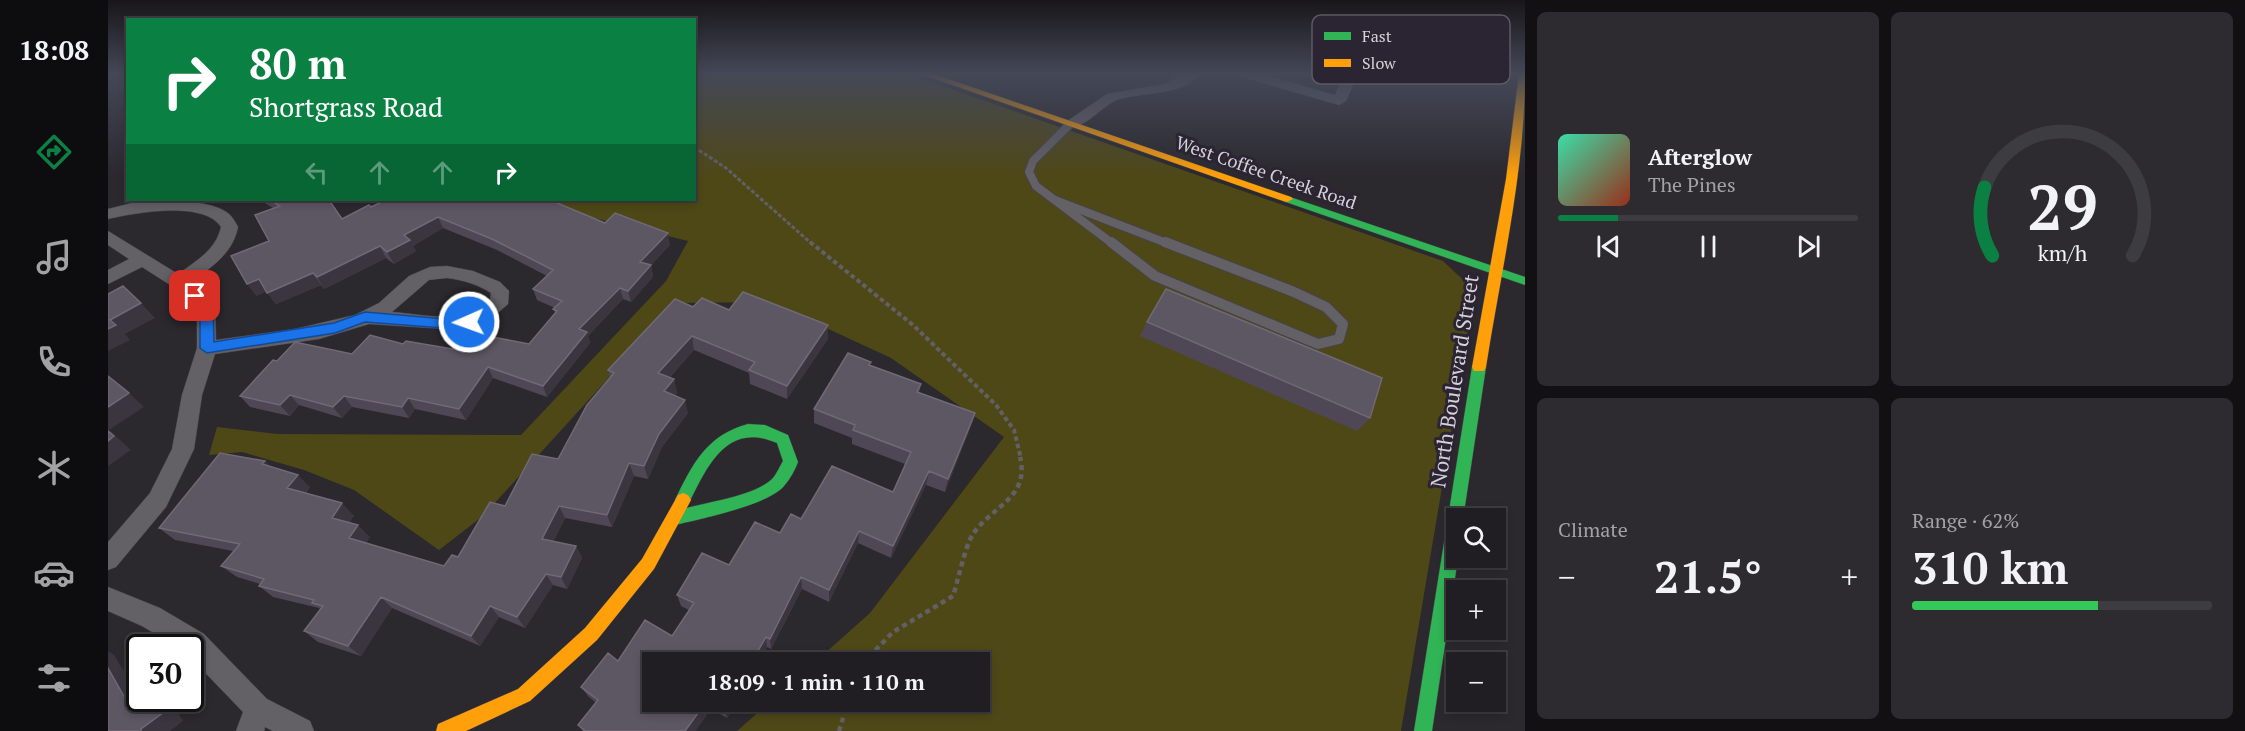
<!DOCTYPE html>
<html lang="en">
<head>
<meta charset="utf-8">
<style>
  :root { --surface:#201e22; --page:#2d2b2f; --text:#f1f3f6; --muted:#a2a2a5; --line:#3d3c40; --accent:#0b8043 }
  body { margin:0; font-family:"PT Serif",serif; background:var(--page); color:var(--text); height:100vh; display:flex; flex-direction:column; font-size:22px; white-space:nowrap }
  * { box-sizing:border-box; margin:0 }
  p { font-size:20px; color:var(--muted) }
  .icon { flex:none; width:33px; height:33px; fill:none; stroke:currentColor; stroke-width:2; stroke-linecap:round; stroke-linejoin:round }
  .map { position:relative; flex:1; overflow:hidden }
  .side { display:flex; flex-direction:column; gap:12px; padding:12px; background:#121013; width:720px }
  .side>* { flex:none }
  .guide { position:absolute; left:18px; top:18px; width:570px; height:183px; border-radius:0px; box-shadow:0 3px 9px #0003,0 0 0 2px var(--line); background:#0b8043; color:#fff; overflow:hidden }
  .controls { position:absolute; left:1338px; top:508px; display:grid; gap:12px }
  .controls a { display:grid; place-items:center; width:60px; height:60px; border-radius:0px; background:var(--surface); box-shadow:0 3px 9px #0003,0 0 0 2px var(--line); font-size:30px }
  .speed { position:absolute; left:18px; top:634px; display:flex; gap:12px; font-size:30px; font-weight:700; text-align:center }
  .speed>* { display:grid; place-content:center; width:78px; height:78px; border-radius:50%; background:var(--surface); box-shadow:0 3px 9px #0003,0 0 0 2px var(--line); line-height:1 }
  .speed .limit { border:3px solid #111; border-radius:9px; background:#fff; color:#111 }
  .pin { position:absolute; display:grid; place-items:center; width:51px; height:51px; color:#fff; margin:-26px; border-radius:12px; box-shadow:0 3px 9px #0006 }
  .me { position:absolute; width:66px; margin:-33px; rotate:268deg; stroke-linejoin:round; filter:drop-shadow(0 0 4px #0008) }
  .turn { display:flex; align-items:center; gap:21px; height:126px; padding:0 24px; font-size:27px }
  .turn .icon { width:78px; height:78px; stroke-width:2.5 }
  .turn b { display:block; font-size:42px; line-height:51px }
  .lanes { display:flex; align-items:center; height:57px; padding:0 24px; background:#0003; justify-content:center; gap:30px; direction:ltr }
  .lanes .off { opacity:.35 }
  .big { font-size:45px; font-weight:600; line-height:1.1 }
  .side .tile { flex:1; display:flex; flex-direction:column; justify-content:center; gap:9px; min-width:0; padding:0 21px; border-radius:9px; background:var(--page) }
  .side .dial { align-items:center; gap:0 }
  .dial svg { height:156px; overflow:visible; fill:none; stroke:var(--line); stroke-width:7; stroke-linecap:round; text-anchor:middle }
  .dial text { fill:var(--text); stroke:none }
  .song { display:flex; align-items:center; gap:18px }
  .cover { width:72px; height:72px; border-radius:9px; background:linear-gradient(135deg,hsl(160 70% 55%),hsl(10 70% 35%)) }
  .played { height:6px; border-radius:3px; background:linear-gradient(90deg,var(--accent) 20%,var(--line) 20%) }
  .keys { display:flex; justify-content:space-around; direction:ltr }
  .heat { display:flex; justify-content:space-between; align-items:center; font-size:33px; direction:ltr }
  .charge { height:9px; border-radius:4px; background:linear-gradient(90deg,#34c759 62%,var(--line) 0) }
  .side .tiles { flex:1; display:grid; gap:12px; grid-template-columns:repeat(2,1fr) }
  .trip { position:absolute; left:534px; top:652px; width:348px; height:60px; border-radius:0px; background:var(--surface); box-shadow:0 3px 9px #0003,0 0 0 2px var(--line); font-weight:600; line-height:60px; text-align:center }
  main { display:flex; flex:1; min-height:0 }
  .tab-bar { display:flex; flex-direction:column; width:108px; justify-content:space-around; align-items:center; background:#0d0c0e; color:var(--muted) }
  .tab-bar .icon { width:42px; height:42px }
  .tab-bar .current { color:var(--accent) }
  .tab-bar b { font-size:27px; color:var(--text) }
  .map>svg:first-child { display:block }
  .green { fill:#4e4817 }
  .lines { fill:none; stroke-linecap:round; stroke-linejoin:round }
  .lane-far1-casing { stroke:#464349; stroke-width:10 }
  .lane-casing { stroke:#464349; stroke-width:12 }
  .street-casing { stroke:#464349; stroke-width:1 }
  .fast-casing { stroke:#464349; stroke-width:1 }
  .slow-casing { stroke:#464349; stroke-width:1 }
  .path-far2 { stroke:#636065; stroke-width:3; stroke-dasharray:4 2; stroke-linecap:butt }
  .path-far1 { stroke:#636065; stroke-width:4; stroke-dasharray:4.5 3; stroke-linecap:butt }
  .path { stroke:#636065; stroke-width:4.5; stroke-dasharray:5 4; stroke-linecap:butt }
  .lane-far1 { stroke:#636066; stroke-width:8 }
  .lane { stroke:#636066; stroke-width:10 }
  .street { fill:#636066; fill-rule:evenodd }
  .fast { fill:#30b455; fill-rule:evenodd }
  .slow { fill:#ff9f0a; fill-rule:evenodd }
  .wall { fill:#4f4755 }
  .shaded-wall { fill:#3b353f }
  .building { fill:#5d5663; stroke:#706976; stroke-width:1.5 }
  .route { fill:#1a73e8; stroke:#114b97; stroke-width:1.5 }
  .labels { text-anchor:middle; stroke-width:6; stroke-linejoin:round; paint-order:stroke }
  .far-street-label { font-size:18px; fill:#d5d0d9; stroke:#2b2432 }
  .street-label { font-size:21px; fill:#d5d0d9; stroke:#2b2432 }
  .key { fill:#2b2432; stroke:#5e5864; stroke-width:1.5 }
  .key-label { font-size:16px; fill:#d5d0d9 }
</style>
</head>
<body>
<main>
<nav class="tab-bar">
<b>18:08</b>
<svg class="icon current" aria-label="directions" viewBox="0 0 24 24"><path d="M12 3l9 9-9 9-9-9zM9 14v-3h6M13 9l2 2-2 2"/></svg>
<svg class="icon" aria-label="music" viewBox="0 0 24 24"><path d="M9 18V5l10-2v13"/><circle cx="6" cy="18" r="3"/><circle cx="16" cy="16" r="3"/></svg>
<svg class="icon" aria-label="phone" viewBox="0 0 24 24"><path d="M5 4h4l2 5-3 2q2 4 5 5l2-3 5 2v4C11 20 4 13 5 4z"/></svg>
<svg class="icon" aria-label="climate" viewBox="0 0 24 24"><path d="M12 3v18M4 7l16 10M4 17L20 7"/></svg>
<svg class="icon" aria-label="car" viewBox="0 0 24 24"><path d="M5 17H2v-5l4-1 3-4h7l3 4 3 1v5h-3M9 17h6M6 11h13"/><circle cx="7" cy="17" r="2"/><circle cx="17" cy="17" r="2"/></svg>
<svg class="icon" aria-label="filters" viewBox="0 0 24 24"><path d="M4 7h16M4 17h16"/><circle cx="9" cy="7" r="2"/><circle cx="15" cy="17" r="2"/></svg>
</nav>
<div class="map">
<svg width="1417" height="731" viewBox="0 0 1417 731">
  <rect width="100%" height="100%" fill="#2b282e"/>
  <path class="green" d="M587,74H800L1335,261L1367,291L1293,731H629L662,702H872V663H706L762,613L896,437L783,358L662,302L569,303L375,516L331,550L246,490L196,470L134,452L101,455L109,427L169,434L413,435L558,281L580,241L413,200H586Z"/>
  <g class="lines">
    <g class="lane-far1-casing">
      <path id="lane-far1" d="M962,124L925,161L921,172L928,186L1005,244
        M947,200L1061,244"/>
    </g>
    <g class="lane-casing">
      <path id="lane" d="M1003,242L1047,276L1210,344L1231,339L1235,324L1218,307L1186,292L1057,242"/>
    </g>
    <g class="street-casing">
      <path id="street" d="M1076,74H1093C1072,97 1036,91 1009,100C993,106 975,132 957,127L955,124L999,94L1056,84Z
        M1132,74H1153L1227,95L1236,74H1250L1238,101L1231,105L1134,77Z
        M53,201C71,201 108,201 122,215C125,218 128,223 130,227C125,253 104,267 83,282L107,305L108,340L187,329L247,315L271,303L301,276L322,267L339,266L365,271L392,282L401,291L400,304L383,319L355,330L261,324L211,339L107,354L94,395L86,449L58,507L8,567L0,570V542L42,493L64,449L74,395L89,348V307L70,290L34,267L0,284V270L21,259L0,245V231L70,274C88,261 108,250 113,227C96,200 26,213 0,219V209L24,203ZM339,278C355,280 369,284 383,293L382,301C351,325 320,315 284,312L321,280Z
        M0,587L52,608L96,634L159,699L202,721L206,731H165L157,727L156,731H128L135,712L82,657V648H71L34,626L0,611Z"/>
    </g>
    <g class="fast-casing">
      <path id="fast" d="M1179,196L1417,277V285L1175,201V197Z
        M1371,362L1376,363L1378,367L1355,519H1348L1350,558L1324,731H1306L1364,367L1366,363Z
        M640,424L657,425L680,435L690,462C687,470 682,479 676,486C660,505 592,519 567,525L561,523L559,518L561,513C588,503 646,498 665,478C669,473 672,466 675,461L669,443C619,421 599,466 580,505L575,507L570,505L567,500C585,463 599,435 640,424Z"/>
    </g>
    <g class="slow-casing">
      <path id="slow" d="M813,74H826L1183,197L1185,199L1179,202L1175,201Z
        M1411,74H1417C1417,171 1393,271 1378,367L1376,371H1366L1364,367L1398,179Z
        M575,493L580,495L583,500L546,569L489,640L422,701L358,731H328L330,724L410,689L477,628L534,559L570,495Z"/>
    </g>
    <path class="path-far2" d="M586,147L618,168L704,244"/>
    <path class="path-far1" d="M702,242L805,325L888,405L906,430L913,459"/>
    <path class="path" d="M755,663L785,632L845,596C850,581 857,546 865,534C884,506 922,498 912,457
      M731,731L740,702"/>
    <use href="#lane-far1" class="lane-far1"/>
    <use href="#lane" class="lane"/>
    <use href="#street" class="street"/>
    <use href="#fast" class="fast"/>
    <use href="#slow" class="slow"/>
  </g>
  <path class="wall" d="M152,200H221L234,219L263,207L497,223L562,245L543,265L545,277L523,302L515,299L480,336L482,343L439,397L385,378L358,420L307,409L301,418L244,407L234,418L191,405L182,416L142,407L132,396L169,361L244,354L295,344L362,352L421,344L447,313L445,309L447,308L429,300L425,289L439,276L389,250L335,228L305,246L308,251L286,264L278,258L216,289L213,285L168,304L158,291L148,296L161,241L165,208Z
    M585,307L621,310L720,325V339L679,399L642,384L641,373L586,350L562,377L566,379L569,393L567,395L580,413L554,447L540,479L526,476L504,527L457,518L445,542L468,546L474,558L459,589L445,585L417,628L391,617L372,646L284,608L253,656L210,642L196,631L212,609L211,608L165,597L151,586L152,584L129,577L113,566L125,551L67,540L51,528L162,467L202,487L198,493L246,516L241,522L262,537L258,543L336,566L350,557L397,506L450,459L502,377L500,370Z
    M1039,322L1262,418L1249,431L1032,336Z
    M763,366L813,384L811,393L867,413L863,426L837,492L818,485L783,558L750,543L721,602L694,589L663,649L659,647L650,663H544V702H628L619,718L603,709L587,731H475L470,725L488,703L480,696L473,687L510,661L564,636L581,610L573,606L569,595L621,565L672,533L693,519L785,492L797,464L744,444V438L706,423V409Z"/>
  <path class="shaded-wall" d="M330,217L335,228L305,246L308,251L286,264L279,252L296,235Z
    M560,233L562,245L535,273L532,262Z
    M272,246L278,258L216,289L209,277Z
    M543,265L545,277L523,302L520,291Z
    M205,273L213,285L168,304L159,293Z
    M151,279L160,291L148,296L139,284Z
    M512,288L515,299L480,336L482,343L439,397L435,386L471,329Z
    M33,303L47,318L17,334L22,340L0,351V329L2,320Z
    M720,325V339L679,399V386Z
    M584,336L586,350L553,386L550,373Z
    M380,367L385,378L358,420L351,409Z
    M566,379L569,393L559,404L556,391Z
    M21,393L36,407L1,430L23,450L0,466V407Z
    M182,395L191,405L182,416L172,405Z
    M236,396L244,407L234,418L225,407Z
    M300,398L307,409L301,418L294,407Z
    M577,400L580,413L554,447L540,479L536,466L551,434Z
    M867,413L863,426L837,492L840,479Z
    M157,461L170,474L154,464Z
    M521,463L526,476L504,527L499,515Z
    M821,471L818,485L783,558L785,546Z
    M190,475L202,487L192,501L179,488Z
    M234,503L246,516L236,531L224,518Z
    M451,506L457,518L441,551L434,539Z
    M250,525L262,537L253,550L241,538Z
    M751,531L750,543L721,602V590Z
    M468,546L474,558L459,589L453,577Z
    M438,574L445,585L417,628L409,617Z
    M693,577L694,589L663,649L662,639Z
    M273,597L284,608L253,656L240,646Z
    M382,606L391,617L372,646L363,636Z
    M658,637L659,647L650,663H643Z
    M0,651L6,655L32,697V699H33L22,707L0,668Z
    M48,699H59L63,701L75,721L62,731H33V729Z
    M598,702H601L603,709L587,731H577Z
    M620,702H628L619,718L616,709Z"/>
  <path class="building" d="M162,200H221L234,219L261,205L263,207L278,200H442L497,223L507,213L560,233L532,262L543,265L520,291L512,288L471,329L479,332L435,386L380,367L351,409L300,398L294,407L236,396L225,407L182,395L172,405L132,396L165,360L169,361L187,342L244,354L262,335L295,344L298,341L362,352L374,335L421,344L449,311L445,309L454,301L425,289L445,270L384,239L330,217L296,235L302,240L279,252L272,246L209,277L205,273L159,293L151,279L139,284L123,256L161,241L147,215L172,206Z
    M15,286L33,303L2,320L8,325L0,329V294Z
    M1058,289L1274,378L1262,418L1039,322Z
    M635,292L720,325L679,386L641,370L647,362L584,336L550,373L566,379L556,391L577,400L551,434L536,466L521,463L499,515L451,506L434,539L468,546L453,577L438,574L409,617L382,606L363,636L273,597L240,646L196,631L215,606L204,603L206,600L151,586L156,579L113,566L132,544L51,528L112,453L157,461L154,464L190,475L179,488L234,503L224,518L250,525L241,538L336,566L344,555L350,557L382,502L397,506L424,454L450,459L479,405L506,373L500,370L567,299L585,307L594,298L621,310Z
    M740,353L763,362L761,365L813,384L809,392L867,413L840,479L821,471L785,546L751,531L721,590L693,577L662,639L658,637L643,663H544V702H598L577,731H477L470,725L490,700L473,687L500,653L510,661L537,620L564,636L586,603L569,595L594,553L621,565L647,522L672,533L683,514L693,519L724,466L785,492L803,452L745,430L747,425L706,409Z
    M0,376L21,393L0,407Z
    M0,431L6,436L0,441Z
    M0,668L22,707L33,699H48L56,712L33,729V731H0Z
    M604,702H620L616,709Z"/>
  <linearGradient id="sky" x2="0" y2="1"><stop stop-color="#181619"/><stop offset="0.42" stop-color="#444857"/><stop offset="1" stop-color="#444857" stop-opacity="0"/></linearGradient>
  <rect width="1417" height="176" fill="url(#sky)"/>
  <path class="route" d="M87,291L92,292L105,305L106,342L226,323L257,312L349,320L361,318L367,322L365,326L349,329L257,322L227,333L99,353L92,348V307L81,296Z"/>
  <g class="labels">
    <g class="far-street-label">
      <text transform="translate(1158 173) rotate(19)" y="6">West Coffee Creek Road</text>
    </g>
    <g class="street-label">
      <text transform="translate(1347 381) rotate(-81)" y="7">North Boulevard Street</text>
    </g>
  </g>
  <rect x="1204" y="15" width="198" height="69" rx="9" class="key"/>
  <rect x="1216" y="32" width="27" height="8" fill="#30b455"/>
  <rect x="1216" y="59" width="27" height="8" fill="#ff9f0a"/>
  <g class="key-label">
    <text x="1254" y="42">Fast</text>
    <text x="1254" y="69">Slow</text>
  </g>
</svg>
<div class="controls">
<a><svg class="icon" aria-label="search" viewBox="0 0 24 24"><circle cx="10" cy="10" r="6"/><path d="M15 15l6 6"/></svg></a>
<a>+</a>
<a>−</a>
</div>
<div class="speed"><div class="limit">30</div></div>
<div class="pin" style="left:87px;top:296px;background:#d93025"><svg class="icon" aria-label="arrive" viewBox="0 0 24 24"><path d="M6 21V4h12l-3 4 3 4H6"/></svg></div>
<svg class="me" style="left:361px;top:322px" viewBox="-20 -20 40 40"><circle r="17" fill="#1a73e8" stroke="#fff" stroke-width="3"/><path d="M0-11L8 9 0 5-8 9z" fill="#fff"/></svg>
<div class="trip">18:09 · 1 min · 110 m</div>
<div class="guide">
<div class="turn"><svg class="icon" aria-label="right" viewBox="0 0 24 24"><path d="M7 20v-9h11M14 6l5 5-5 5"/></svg><div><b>80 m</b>Shortgrass Road</div></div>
<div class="lanes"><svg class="icon off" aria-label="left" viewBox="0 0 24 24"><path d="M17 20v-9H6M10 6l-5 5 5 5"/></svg><svg class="icon off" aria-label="ahead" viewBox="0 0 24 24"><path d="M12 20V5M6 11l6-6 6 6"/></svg><svg class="icon off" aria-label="ahead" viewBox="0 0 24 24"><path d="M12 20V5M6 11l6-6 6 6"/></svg><svg class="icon" aria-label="right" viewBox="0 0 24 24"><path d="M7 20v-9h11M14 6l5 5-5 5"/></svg></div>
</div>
</div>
<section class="side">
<div class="tiles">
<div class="tile">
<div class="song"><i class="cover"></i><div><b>Afterglow</b><p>The Pines</p></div></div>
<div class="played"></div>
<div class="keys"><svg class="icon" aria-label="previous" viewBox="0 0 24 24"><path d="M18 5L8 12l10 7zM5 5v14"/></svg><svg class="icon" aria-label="pause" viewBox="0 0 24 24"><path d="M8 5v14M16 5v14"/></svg><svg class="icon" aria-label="next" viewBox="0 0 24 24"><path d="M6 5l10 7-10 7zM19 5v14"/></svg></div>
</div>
<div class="tile dial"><svg viewBox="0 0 100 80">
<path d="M14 69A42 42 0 1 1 86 69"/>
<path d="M14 69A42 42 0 0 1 10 34" stroke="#0b8043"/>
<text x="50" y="56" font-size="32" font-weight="700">29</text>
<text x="50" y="72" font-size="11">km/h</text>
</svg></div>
<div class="tile"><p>Climate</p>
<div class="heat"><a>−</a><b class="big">21.5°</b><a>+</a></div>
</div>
<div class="tile"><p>Range · 62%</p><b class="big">310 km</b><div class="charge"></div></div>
</div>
</section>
</main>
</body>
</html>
